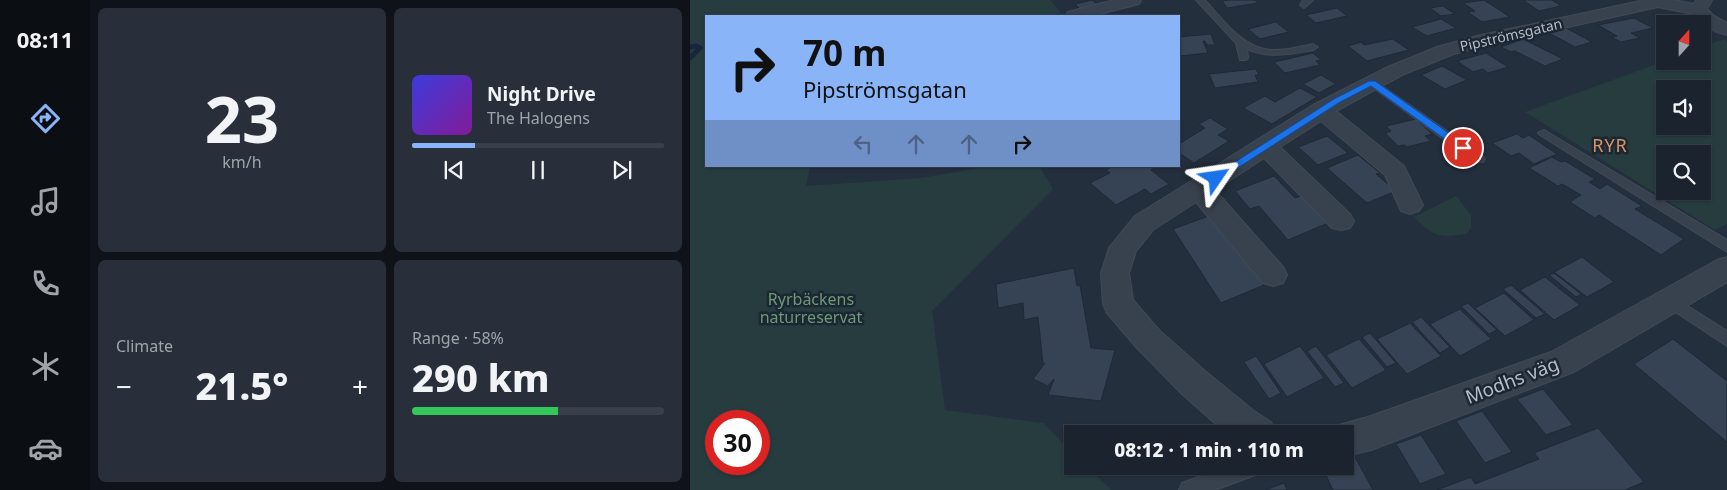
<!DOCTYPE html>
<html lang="en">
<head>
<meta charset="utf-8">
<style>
  :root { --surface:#1b232e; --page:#282f3a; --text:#f1f3f6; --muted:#a0a4aa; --line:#39404a; --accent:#8ab4f8 }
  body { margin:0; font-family:"Noto Sans",sans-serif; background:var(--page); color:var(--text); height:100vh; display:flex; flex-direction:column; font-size:19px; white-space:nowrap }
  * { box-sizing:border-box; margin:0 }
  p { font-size:16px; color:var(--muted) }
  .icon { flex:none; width:28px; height:28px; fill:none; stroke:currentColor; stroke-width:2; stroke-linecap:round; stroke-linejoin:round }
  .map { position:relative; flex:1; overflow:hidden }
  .drawer { display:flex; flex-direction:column; gap:8px; padding:8px; background:#0f1319; width:600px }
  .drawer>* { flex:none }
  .hud { position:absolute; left:15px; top:15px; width:475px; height:152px; border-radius:0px; box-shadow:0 1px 4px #0004,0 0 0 1px var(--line); background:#8ab4f8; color:#111; overflow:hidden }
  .needle { width:32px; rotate:21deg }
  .controls { position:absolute; left:966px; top:15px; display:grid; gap:10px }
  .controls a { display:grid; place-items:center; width:55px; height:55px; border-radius:0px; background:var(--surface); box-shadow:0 1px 4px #0004,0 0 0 1px var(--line); font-size:25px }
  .speed { position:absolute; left:15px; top:410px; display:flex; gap:10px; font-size:25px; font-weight:700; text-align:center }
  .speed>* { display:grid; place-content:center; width:65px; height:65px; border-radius:50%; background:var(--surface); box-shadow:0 1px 4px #0004,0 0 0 1px var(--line); line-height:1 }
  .speed .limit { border:8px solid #d22; background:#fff; color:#111 }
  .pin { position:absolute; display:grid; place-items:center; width:42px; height:42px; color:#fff; margin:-21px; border:2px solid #fff; border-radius:50%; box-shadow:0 1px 5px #0007 }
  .me { position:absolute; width:55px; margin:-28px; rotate:58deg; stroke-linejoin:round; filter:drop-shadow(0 0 4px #0008) }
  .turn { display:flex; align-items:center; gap:18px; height:105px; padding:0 15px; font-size:22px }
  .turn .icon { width:65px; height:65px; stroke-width:2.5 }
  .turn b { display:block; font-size:35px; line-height:42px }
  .lanes { display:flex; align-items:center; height:48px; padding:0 15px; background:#0003; justify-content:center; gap:25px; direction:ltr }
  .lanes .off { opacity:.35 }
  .big { font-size:38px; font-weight:800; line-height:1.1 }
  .drawer .tile { flex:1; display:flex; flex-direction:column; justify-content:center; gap:8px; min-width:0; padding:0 18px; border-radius:8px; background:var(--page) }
  .drawer .dial { align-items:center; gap:0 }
  .dial b { font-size:65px; line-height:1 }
  .song { display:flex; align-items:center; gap:15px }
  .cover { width:60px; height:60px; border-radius:8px; background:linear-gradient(135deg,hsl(240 70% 55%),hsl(290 70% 35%)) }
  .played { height:5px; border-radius:2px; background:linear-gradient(90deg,var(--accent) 25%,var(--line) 25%) }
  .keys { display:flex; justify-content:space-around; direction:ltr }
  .heat { display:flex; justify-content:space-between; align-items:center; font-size:28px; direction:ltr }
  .charge { height:8px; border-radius:4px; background:linear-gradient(90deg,#34c759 58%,var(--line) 0) }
  .drawer .tiles { flex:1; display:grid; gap:8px; grid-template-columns:repeat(2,1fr) }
  .trip { position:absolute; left:374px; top:425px; width:290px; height:50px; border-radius:0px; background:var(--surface); box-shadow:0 1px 4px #0004,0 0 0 1px var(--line); font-weight:800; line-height:50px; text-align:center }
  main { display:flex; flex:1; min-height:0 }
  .tabs { display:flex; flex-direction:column; width:90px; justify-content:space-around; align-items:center; background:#0b0e12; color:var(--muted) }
  .tabs .icon { width:35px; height:35px }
  .tabs .selected { color:var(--accent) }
  .tabs b { font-size:22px; color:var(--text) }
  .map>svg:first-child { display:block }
  .green { fill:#263c3f; fill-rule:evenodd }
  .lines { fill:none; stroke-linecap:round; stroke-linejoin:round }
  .stream { stroke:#17263c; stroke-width:5 }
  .building { fill:#364354; stroke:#1f2835 }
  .service-casing { stroke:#414a57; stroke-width:2 }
  .minor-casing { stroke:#414a57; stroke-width:2 }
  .tertiary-casing { stroke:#414a57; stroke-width:2 }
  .service { fill:#38414e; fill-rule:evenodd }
  .minor { fill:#38414e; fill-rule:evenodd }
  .tertiary { fill:#38414e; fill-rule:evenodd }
  .route { fill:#1a73e8; stroke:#114b97 }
  .labels { text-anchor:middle; stroke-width:5; stroke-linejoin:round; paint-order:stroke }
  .far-street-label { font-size:14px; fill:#b4bcc9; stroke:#1d2633 }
  .park-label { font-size:16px; fill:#6b9a76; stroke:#1d2633 }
  .neighbourhood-label { font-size:18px; letter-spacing:1px; fill:#d59563; stroke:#1d2633 }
  .near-street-label { font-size:19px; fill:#b4bcc9; stroke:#1d2633 }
</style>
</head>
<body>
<main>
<nav class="tabs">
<b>08:11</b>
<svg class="icon selected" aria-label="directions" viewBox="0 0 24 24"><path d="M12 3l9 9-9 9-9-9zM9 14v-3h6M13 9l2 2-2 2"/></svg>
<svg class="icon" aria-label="music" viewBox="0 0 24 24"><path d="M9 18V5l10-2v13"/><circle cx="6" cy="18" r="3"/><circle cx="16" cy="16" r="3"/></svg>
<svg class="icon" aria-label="phone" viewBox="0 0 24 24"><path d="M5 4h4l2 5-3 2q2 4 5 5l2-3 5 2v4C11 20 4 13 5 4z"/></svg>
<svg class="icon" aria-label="climate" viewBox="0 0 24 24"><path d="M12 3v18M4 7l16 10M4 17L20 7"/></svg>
<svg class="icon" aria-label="car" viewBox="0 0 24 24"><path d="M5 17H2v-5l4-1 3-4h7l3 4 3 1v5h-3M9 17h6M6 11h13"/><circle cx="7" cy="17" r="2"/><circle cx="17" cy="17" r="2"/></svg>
</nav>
<section class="drawer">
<div class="tiles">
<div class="tile dial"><b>23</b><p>km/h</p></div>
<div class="tile">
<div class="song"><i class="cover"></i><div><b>Night Drive</b><p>The Halogens</p></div></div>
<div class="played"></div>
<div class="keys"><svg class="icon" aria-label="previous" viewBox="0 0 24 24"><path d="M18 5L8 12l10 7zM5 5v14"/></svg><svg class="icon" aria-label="pause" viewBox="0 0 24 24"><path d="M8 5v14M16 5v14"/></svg><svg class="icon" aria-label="next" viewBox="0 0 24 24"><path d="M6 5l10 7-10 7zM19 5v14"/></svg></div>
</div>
<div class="tile"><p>Climate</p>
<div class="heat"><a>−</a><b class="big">21.5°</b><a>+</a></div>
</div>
<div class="tile"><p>Range · 58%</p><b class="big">290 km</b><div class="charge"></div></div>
</div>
</section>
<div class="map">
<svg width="1037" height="490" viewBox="0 0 1037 490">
  <rect width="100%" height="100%" fill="#242f3e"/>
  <path class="green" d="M0,0H360L371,13L353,16H16V166H120L116,186L231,178L300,166H349L363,189L242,311L255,410L353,423L382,452V466H397L421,490H0ZM26,421H69V464H26Z
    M1034,39L1037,41V224L1025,230L835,112L975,61H1012L1013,47ZM975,89H1012V126H975ZM975,154H1012V191H975Z
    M766,196L781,215V228L776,234C749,238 744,237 724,217Z"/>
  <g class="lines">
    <path class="stream" d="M0,47L6,46L10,48L0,58"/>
  </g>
  <path class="building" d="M402,0L407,4L390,9L385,4Z
    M539,0H565L568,3L537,8L532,1Z
    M794,0L820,17L792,22L778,12L785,11L773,3Z
    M833,0H862L871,6L849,11Z
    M753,6L765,14L751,16L740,8Z
    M647,8L657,16L626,23L616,15Z
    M944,18L963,28L941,33L950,38L931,42L921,37L927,36L908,25Z
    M751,19L766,28L737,36L722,27Z
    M586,22L599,32L570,39L558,29Z
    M876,28L902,42L885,47L859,33Z
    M521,34L525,45H517L515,41H513L518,53L490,56L489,37Z
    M703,39L719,50L677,61L658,46L671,42L674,45Z
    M833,39L873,59L855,66L825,51L821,52L811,47Z
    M623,53L631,60L626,61L630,65L595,73L584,62Z
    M796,53L818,67L798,73L793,69L783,72L767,61Z
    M752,66L777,80L755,89L731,75Z
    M566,69L569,75H565L568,82L525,88L519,74Z
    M631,75L646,84L629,93L613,84Z
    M610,88L627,97L582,124L553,108L575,96L585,102Z
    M520,118L538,129L528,135L539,141L504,163L489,153V144L515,128L509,124Z
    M726,119L742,134L735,136L741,141L717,147L715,145L708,146L695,133L701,131L696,126Z
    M827,134L833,138L839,135L867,154L844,164L829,153L821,156L802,143Z
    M637,136L658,153L628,165L608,147Z
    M668,155L690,173L686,174L706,191L677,203L637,168Z
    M862,157L871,162L875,161L905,179L899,182L910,189L917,184L952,206L945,209L994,239L971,255L909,215L905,218L880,202L891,195L872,184L868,186L839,168Z
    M423,166H467L461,170L479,184L461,194L455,189L426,205L400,183L420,173L416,170Z
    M584,176L605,198L611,196L638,223L598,240L569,206L560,209L545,191Z
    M522,215L574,285L531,303L483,229Z
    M892,257L924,282L897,297L864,272Z
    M384,268L387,286L390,285L401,348L425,350L411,401L358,395L364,379L358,386L343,379L355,363L353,364L348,317L334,320L333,303L308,308L306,284Z
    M864,273L891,294L886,297L859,275Z
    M855,277L890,305L864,320L830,290Z
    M821,285L855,314L846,318L813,289Z
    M814,293L844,320L815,336L785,308Z
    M778,303L807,330L799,334L771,306Z
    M770,309L801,339L770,356L740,324Z
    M731,317L760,347L750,353L722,322Z
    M720,323L751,356L717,374L687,339Z
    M680,333L706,363L697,367L672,337Z
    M669,339L696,370L662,388L636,355Z
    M983,339L1037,381V442L944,364Z
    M610,346L634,378L597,397L574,364Z
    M626,346L654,383L645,387L617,351Z
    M566,356L591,393L579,399L554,362Z
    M853,389L883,425L856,435L827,399Z
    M792,411L822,452L795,463L766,421Z
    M908,428L954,482L935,490H747L781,477L785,484L849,459L844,453Z
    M731,435L756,474L730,484L706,444Z
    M665,457L683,490H643L633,469L641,466H655V461Z
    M594,483L597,490H575Z"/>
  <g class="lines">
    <g class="service-casing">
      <path id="service" d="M506,0H515C533,20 552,48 581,50C595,51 609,47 623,44L628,47L623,50C599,54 580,59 557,49L558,58L556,60H550L546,43Z
        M613,0H623L614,8L610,5Z
        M682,79L793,156L795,159L793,162H785L678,84L677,82Z
        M854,130L1037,240V252L850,135L848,133Z
        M980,295L1037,331V346L975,305L972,301L975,297Z
        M538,466H573L571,473L525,490H489L492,483Z"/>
    </g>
    <g class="minor-casing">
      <path id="minor" d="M424,0H451L449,4L402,16H375L378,12Z
        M949,0H983L1014,6L1016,10L1014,14L1008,15L968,7L797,45L761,55L712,75L646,111L714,166L733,205L729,211L720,214L711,211L695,175L631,121L590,147L660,214L664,221L660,228L651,230L642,228L574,158L525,190L593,267L597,275L593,283L583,286L573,283L506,202L463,230L446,251L439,273L443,300L469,330L515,371L564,411L581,422L586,434H537L491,393L447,348L417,313L413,304L411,273L419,248L445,216L623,105L698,67L747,47L787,36L950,1Z
        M1037,257V282L884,372L681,450L655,456V434H639L642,427L681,416L861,352L1027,260Z"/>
    </g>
    <g class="tertiary-casing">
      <path id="tertiary" d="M1006,0H1022L1017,9L1024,16L1037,23V35C1022,32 1008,23 1000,10Z"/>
    </g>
    <use href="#service" class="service"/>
    <use href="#minor" class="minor"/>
    <use href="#tertiary" class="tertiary"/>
  </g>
  <path class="route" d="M679,81H685L777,146V150H770L681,86L650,102L529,180L526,181L520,178L644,99Z"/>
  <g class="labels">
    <g class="far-street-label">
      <text transform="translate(821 35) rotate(-13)" y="5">Pipströmsgatan</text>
    </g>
    <g class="park-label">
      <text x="121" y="305">Ryrbäckens<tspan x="121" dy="18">naturreservat</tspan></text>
    </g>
    <g class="neighbourhood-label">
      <text x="920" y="152">RYR</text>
    </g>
    <g class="near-street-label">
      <text transform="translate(822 380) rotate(-21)" y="7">Modhs väg</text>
    </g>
  </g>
</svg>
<div class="controls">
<a><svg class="needle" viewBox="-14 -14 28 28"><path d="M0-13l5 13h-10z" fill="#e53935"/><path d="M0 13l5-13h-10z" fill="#a0a4aa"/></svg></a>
<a><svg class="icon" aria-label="sound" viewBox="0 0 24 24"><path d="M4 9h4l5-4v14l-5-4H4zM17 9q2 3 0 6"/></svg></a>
<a><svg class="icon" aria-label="search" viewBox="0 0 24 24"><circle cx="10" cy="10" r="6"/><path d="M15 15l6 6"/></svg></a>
</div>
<div class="speed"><div class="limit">30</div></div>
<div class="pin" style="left:773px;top:148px;background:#d93025"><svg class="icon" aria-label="arrive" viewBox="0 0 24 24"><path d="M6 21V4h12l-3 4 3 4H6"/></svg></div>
<svg class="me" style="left:526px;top:178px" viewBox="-20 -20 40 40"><path d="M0-17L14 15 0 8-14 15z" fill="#1a73e8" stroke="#fff" stroke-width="4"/></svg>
<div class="trip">08:12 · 1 min · 110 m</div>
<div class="hud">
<div class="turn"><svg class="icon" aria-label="right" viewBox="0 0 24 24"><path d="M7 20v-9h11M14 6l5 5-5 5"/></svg><div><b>70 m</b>Pipströmsgatan</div></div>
<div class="lanes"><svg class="icon off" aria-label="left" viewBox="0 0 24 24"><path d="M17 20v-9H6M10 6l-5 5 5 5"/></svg><svg class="icon off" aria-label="ahead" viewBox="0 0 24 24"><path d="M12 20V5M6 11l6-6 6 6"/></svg><svg class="icon off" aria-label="ahead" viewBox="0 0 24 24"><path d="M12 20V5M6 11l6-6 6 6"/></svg><svg class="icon" aria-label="right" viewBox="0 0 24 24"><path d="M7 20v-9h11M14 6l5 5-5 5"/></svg></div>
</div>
</div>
</main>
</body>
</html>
